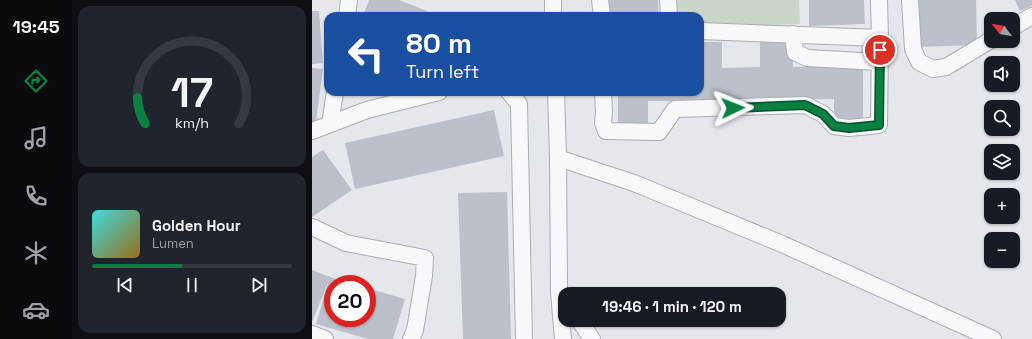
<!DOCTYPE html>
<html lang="en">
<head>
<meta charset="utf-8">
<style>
  :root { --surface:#171b24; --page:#20242c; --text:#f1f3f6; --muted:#9ea1a6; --line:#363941; --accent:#0b8043 }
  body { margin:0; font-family:"Space Grotesk",sans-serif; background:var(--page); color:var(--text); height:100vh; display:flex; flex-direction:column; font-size:15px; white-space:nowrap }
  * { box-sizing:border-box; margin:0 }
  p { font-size:13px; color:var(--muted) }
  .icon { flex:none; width:22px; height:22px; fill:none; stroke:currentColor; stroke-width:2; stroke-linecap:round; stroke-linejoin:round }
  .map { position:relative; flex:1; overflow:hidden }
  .drawer { display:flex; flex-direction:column; gap:6px; padding:6px; background:#0d0f14; width:240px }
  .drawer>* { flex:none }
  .guide { position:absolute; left:12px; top:12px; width:380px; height:84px; border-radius:12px; box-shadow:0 1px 3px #0004; background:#1a4fa0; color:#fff; overflow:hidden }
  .needle { width:26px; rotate:301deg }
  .fabs { position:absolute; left:672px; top:12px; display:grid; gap:8px }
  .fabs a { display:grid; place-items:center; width:36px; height:36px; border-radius:8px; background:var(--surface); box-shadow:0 1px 3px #0004; font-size:20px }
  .speed { position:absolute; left:12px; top:275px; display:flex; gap:8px; font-size:20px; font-weight:700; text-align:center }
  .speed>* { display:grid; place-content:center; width:52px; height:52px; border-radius:50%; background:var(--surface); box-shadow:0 1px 3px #0004; line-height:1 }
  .speed .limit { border:6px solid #d22; background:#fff; color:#111 }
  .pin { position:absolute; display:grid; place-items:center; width:34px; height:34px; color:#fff; margin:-17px; border:2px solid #fff; border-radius:50%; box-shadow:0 1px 4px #0007 }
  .me { position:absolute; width:44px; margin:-22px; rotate:88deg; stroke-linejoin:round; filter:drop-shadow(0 0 3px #0008) }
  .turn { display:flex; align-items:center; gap:14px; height:84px; padding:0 16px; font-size:18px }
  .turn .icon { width:52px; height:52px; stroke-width:2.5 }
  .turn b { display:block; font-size:28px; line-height:34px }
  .drawer .widget { flex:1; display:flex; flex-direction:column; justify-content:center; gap:6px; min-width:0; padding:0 14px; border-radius:12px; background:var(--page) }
  .drawer .dial { align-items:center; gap:0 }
  .dial svg { height:104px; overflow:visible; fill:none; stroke:var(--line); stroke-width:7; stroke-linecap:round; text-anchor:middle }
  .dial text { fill:var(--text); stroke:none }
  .song { display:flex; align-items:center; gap:12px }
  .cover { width:48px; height:48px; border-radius:6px; background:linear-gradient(135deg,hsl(180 70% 55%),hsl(40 70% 35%)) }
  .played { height:4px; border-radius:2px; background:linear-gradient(90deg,var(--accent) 45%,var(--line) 45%) }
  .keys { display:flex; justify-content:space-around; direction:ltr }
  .trip { position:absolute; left:246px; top:287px; width:228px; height:40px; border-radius:12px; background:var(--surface); box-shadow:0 1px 3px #0004; font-weight:700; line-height:40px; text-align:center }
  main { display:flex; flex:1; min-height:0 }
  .tabs { display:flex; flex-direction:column; width:72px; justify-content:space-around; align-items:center; background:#090b0e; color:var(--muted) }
  .tabs .icon { width:28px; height:28px }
  .tabs .current { color:var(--accent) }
  .tabs b { font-size:18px; color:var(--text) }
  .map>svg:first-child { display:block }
  .green { fill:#c9d6c5 }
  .building { fill:#bbc0ca }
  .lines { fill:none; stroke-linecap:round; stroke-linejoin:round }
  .minor-casing { stroke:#a9aeb7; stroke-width:18 }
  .minor { stroke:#f7f8fa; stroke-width:16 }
  .route-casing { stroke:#07532c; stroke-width:10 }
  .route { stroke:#0b8043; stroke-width:7 }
</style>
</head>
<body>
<main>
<nav class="tabs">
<b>19:45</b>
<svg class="icon current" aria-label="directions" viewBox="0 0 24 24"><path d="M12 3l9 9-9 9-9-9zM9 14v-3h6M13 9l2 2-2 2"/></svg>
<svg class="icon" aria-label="music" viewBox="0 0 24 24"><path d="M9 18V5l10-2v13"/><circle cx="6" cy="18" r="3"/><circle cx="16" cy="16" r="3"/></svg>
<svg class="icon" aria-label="phone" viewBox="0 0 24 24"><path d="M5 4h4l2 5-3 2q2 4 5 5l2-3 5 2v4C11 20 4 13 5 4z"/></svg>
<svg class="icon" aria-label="climate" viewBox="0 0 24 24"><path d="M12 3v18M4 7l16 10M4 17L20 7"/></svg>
<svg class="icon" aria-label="car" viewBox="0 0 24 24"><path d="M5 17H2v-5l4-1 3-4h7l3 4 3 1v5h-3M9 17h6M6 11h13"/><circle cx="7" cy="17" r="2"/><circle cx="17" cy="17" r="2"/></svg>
</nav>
<section class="drawer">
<div class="widget dial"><svg viewBox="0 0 100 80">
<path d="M14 69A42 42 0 1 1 86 69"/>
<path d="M14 69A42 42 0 0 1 8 49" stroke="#0b8043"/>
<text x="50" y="56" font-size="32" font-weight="700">17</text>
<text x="50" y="72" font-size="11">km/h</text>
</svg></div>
<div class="widget">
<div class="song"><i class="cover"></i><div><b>Golden Hour</b><p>Lumen</p></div></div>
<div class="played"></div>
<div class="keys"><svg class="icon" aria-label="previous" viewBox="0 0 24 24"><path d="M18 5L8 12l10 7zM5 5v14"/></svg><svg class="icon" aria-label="pause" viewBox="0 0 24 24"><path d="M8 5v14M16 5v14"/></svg><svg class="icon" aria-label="next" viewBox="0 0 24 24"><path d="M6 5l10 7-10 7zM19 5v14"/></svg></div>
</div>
</section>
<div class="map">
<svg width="720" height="339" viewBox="0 0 720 339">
  <rect width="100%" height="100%" fill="#e4e7ec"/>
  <path class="green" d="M360,0H487L488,24L388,27V16H361Z"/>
  <path class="building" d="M57,0H87L128,16H51Z
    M291,0H346L347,16H291Z
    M497,0H552L553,24L497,26Z
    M604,0H664L665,45L605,47Z
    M703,0H720V6L708,11Z
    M0,11H7L11,63L0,64Z
    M448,41H481V67L551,66V122H522V99L358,101H336V124H306V92H388V42H410V68L448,67Z
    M0,68L11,69L3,129L0,128Z
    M182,110L192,156L43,189L33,143Z
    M11,150L40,190L0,217V157Z
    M195,192L199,339H151L146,193Z
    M0,270L18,277L39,284H21V318H55V288L93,299L81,339H56L4,324L17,280L0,322Z"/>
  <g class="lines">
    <g class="minor-casing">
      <path id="minor" d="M241,0V16
        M288,0L290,16
        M356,0L357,16
        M598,0L601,49L607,62L621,69L634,67L679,40
        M35,16L37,0
        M701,27L720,16
        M388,31L568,38
        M481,34L483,52L495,58L567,62
        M197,92L207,104L212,339
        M244,92L246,158L247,292L251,339
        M291,92L292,112L291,123L294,131L347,132L363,109L493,105L511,114L522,126L537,128L567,125L568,38L567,0
        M18,124L23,92
        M0,131L55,110L127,92
        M246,158L322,183L470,244L681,339
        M0,227L34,243L113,258L112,276L103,330L99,339
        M267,320L280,339
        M0,334L13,339"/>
    </g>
    <use href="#minor" class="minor"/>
  </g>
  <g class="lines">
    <g class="route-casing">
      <path id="route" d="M421,108L493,105L511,114L522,126L537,128L567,125L568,50"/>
    </g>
    <use href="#route" class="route"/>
  </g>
</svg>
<div class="fabs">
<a><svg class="needle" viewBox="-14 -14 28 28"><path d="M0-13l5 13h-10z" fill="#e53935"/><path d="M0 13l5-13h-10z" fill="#9ea1a6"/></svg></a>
<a><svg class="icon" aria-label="sound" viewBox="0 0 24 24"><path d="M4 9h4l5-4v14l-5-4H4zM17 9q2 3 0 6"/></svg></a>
<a><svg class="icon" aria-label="search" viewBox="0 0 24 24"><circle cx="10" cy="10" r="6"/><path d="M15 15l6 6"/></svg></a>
<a><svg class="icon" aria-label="layers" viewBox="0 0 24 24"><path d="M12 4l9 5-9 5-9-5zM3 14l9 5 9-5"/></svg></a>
<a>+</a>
<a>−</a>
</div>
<div class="speed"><div class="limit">20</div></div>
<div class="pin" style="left:568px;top:50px;background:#d93025"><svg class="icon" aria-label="arrive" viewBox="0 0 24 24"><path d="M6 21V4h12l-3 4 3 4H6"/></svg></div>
<svg class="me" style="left:421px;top:108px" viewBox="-20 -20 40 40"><path d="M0-17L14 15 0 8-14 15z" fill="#0b8043" stroke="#fff" stroke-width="4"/></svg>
<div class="trip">19:46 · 1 min · 120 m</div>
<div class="guide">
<div class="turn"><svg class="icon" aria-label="left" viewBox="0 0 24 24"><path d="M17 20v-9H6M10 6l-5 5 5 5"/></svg><div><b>80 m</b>Turn left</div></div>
</div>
</div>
</main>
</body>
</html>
